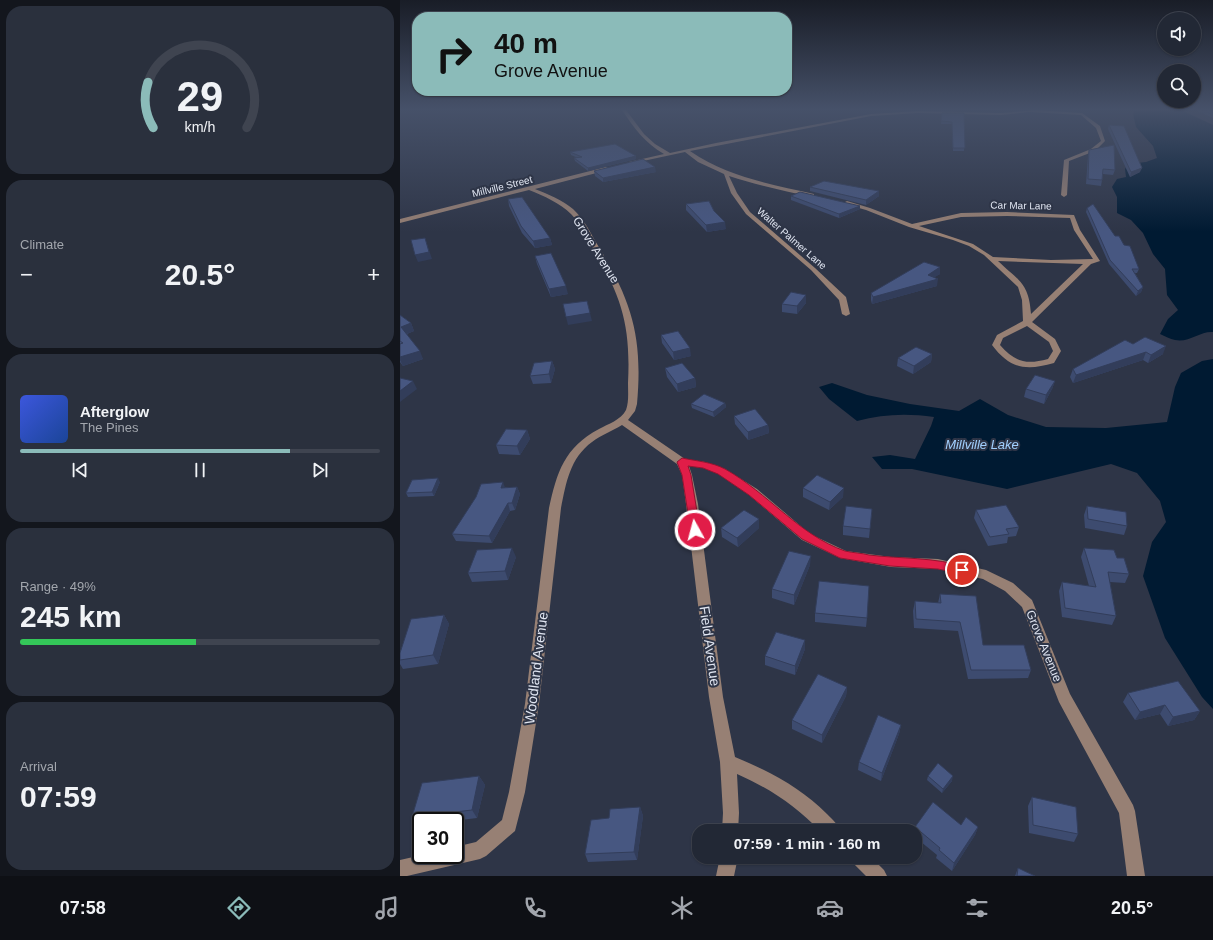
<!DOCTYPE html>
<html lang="en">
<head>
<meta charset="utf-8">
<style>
  :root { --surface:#222835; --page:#2a303d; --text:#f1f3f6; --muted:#a2a6ad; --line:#3f4450; --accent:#8bbbb9 }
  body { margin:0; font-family:Helvetica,sans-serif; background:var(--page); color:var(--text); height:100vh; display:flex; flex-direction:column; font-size:15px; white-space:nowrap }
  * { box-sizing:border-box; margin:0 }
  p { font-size:13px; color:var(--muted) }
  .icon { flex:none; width:22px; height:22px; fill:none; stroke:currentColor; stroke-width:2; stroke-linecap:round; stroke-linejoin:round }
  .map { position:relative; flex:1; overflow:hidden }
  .drawer { display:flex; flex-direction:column; gap:6px; padding:6px; background:#13161d; width:400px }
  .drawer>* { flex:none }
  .hud { position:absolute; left:12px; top:12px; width:380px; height:84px; border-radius:16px; box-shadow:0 1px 3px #0004,0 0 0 1px var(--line); background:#8bbbb9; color:#111; overflow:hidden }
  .tools { position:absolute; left:757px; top:12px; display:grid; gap:8px }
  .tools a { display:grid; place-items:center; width:44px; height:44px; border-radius:50%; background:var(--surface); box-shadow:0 1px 3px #0004,0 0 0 1px var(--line); font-size:20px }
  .speed { position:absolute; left:12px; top:812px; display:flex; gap:8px; font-size:20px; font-weight:700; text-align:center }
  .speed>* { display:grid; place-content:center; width:52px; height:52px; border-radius:50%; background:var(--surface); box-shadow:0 1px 3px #0004,0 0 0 1px var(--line); line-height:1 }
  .speed .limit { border:2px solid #111; border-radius:6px; background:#fff; color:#111 }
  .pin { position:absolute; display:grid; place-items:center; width:34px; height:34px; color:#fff; margin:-17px; border:2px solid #fff; border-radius:50%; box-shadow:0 1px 4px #0007 }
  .me { position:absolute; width:44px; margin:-22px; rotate:353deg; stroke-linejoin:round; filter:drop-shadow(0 0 3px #0008) }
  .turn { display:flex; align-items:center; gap:14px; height:84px; padding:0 16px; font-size:18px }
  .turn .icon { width:52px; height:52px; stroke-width:2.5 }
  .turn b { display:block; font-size:28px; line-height:34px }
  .big { font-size:30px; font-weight:700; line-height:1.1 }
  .drawer .tile { flex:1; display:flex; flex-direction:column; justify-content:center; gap:6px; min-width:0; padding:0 14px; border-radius:16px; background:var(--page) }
  .drawer .dial { align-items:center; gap:0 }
  .dial svg { height:104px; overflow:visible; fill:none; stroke:var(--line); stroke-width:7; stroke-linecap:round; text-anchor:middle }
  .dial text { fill:var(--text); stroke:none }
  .song { display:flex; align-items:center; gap:12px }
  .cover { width:48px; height:48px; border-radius:6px; background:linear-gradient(135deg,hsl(230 70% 55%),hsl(220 70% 35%)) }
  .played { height:4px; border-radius:2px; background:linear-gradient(90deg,var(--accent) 75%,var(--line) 75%) }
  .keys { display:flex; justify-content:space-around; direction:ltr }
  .heat { display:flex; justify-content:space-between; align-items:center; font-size:22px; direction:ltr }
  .charge { height:6px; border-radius:3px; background:linear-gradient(90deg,#34c759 49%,var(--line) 0) }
  .trip { position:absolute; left:292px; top:824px; width:230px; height:40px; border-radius:16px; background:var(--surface); box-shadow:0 1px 3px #0004,0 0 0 1px var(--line); font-weight:700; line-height:40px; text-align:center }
  .tab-bar { display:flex; height:64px; justify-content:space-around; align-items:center; background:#0e1015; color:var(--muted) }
  .tab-bar .icon { width:28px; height:28px }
  .tab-bar .on { color:var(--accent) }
  .tab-bar b { font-size:18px; color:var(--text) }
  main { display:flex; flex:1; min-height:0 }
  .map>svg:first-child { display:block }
  .water { fill:#001a32 }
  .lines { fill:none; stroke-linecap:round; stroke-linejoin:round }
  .minor { fill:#978074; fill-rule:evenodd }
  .wall { fill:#3d4b6f }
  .shaded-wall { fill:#323d5a }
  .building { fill:#475781; stroke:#323d5a }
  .route { fill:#e11d48; stroke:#92132f }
  .labels { text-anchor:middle; stroke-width:4; stroke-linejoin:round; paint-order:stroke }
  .far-street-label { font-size:10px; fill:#e0e5f1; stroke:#2e3547 }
  .street-label { font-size:12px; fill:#e0e5f1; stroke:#2e3547 }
  .water-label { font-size:13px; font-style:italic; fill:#a1cffe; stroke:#2e3547 }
  .near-street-label { font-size:14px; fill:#e0e5f1; stroke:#2e3547 }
</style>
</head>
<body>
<main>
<section class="drawer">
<div class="tile dial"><svg viewBox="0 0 100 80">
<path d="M14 69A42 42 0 1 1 86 69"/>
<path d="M14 69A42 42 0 0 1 10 34" stroke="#8bbbb9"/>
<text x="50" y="56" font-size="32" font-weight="700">29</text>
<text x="50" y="72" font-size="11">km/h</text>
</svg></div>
<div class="tile"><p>Climate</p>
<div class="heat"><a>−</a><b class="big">20.5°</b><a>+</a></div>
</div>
<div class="tile">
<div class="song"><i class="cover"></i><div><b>Afterglow</b><p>The Pines</p></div></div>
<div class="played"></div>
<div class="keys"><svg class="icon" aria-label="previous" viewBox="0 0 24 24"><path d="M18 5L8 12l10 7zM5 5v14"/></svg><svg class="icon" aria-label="pause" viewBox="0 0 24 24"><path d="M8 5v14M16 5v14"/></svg><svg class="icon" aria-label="next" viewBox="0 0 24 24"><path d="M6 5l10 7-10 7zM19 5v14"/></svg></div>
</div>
<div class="tile"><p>Range · 49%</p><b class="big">245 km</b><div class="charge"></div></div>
<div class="tile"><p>Arrival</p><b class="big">07:59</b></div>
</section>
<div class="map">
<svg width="813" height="876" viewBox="0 0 813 876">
  <rect width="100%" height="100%" fill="#2e3547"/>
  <path class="water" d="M736,110H781L813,125V332C800,331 789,343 775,340C770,339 765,336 760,334L768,319L778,310L767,295L765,269L753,254L743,233L731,220L717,213V197L712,187L717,179L726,177L725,169L728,164L746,162L757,158L753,146L736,127L733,114Z
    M813,359V709L802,697L765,638L743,576L752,542L766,522L760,501L737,473L711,464L607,489L512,469H482L472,457L490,455L515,459L531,426L534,417C507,413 483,414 457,421L429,399L419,387L432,383L467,395L510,404L559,411L580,399L608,415L646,427L706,428L767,422L775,387L781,373L802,361Z"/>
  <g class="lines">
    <path class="minor" d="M222,110H226L244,134L255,144L270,153L316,143L471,114L518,111L601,113L636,110L682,113L700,126L705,141L695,151L669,161L667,195L664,197L661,195L664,160L691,149L701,141L696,128L681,115L629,112L601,115L518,113L471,116L290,151C328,177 370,184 414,194V196L412,197C384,191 356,185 329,176L337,193L350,212L415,268L446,297L450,314L446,316L442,314L439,300L411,270L346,214L331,193L324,174L298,162L285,152L229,164V162L264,154C245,143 234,128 222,110Z
      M206,167L209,169L208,170L135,189C148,194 162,200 173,209C184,219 190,232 197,244C232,301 243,337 237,404L235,411L228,420L285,459L305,462L325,469L357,489L410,534L446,551L491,557L538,559L586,570L613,583L632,600L670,694L733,805L735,811L745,876H727L719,813L659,702L622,607L605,591L583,579L538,569L491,567L440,558L402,540L349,495L317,473L303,468L289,466L292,475L298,504L323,697L335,757C369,771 401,788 427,814C433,820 438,824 440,831H420C396,806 369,788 337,774L339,813L338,831H322L323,813L320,762L309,697L286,504L282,475L277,464L222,425C212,431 201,435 192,442C170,458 166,483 161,508L139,704L125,792L115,831L86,856L80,859L7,876H0V860L22,855H55V847L76,842L102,820L109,792L125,704L149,508C157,472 164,448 199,429C208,424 221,420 226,410C229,402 228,392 228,383C231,324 221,295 191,245C185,234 180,223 171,214C160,203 144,196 129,190L0,223V219Z
      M447,201L470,208L512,224L561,213L607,212L674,215L680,230L700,261L691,264L632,322L655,339L661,351L654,363C626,371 610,369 592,345L597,335L623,321L622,300L618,287L584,255L569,246L553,240L509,227L466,210L445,204V202ZM607,216L670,218L674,230L693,259L651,260L593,257L573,244L519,226L561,217ZM598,261L683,264L631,314C629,283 619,281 598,261ZM627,326L649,342L653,351L648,359C626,365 615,362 600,345L603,338Z
      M320,857H338L334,876H316Z
      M450,857H471L484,870L487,876H466L453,863Z"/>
  </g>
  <path class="wall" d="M796,110H813V118Z
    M542,113H564V151H553L552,124H541Z
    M709,125L740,172L730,177L708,129Z
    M689,150L715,170L713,175L703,174L701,186L686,184L688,156Z
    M170,152L236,159L188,171L175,161L174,158H178L171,155Z
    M194,171L256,172L203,182L195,176Z
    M410,187L479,191V196L466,205L410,191Z
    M391,196L460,209L439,218L391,200Z
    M108,199L150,238L152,245L135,248L122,233L109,206Z
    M286,204L314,211L326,229L307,232L286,210Z
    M687,208L724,245L739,269L737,273H735L743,287L741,292L736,296L709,264L686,212Z
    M135,256L168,294L151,297L137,264Z
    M540,267V274L534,277L537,286L472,304L471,300V293Z
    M406,303L397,314L382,312V304Z
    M0,315L11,323L14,331L7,334L23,359L3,366L0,362Z
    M261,335L291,356L274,360L262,343Z
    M733,344L763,354L748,363L743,360L673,383L670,377L673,369Z
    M532,354L531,362L513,374L497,366L498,358Z
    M152,361L155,369L151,383L133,384L130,376Z
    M265,368L295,378L296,387L278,392L267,377Z
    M655,381L652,389L644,404L624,397L626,389Z
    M325,403L326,407L314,417L292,408L291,404Z
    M334,416L368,425L369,433L348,440L335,424Z
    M127,430L130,439L120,455L99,454L96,445Z
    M40,482L34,496L8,497L6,493Z
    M105,487H117L120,494L115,510L110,511L92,543L56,541L52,534Z
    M403,488L443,497L429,510L403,497Z
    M687,506L727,526L724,535L685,528L684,515Z
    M472,509L469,538L443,535V526Z
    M576,510L619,527L616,536L608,537L607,543L588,546L574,518Z
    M359,519V528L338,547L322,537L321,528Z
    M684,548L717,558L729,574L725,583L710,582L716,616L712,625L662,617L659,591L662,582L689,586L681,557Z
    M116,557L108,580L72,582L68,573Z
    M410,565L394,605L372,598V589Z
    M540,594L583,645L631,670L628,678L568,679L558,631L514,628L513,611L515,601L538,603Z
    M415,613L467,618L466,627L415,622Z
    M44,615L49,624L38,664L3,669L0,664V653Z
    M405,640V649L395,675L365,665V656Z
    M447,687L446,696L422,743L392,729V720Z
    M728,693L800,711L794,720L768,726L760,714L735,720L723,702Z
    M501,725L499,734L481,781L458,770L459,762Z
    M79,776L85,785L77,818L53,821H21V825H19L12,817Z
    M528,776L552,781L542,793L527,780Z
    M632,797L678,834L674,842L629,833L628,806Z
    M240,807L243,816L237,860L188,862L185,854L209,818Z
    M561,825L578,827L575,835L552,871L536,858L537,855L515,837V831H514L515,827Z
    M618,868L635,876H615Z"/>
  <path class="shaded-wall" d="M236,156V159L188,171V168Z
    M255,167L256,172L203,182V178Z
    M742,168L740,172L730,177L731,172Z
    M479,191V196L466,205V200Z
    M460,206V209L439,218V214Z
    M325,222L326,229L307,232L306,225Z
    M25,238L32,259L18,262L15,255Z
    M150,238L152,245L135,248L133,241Z
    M540,267V274L527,282L528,275Z
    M538,279L537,286L472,304L473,297Z
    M166,286L168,294L151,297L149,289Z
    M743,287L741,292L736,296L738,291Z
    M406,295V303L397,314V306Z
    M190,313L192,321L168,325L166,317Z
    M11,323L14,331L4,335L1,327Z
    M766,346L763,354L748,363L751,355Z
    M290,348L291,356L274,360L273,352Z
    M20,351L23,359L3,366L0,360V357Z
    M746,352L743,360L673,383L676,375Z
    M532,354L531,362L513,374L514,366Z
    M152,361L155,369L151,383L149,374Z
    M295,378L296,387L278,392L277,384Z
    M13,381L17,389L0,402V391Z
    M655,381L652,389L644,404L646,395Z
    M325,403L326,407L314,417L313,412Z
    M368,425L369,433L348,440V432Z
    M127,430L130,439L120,455L117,446Z
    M38,478L40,482L34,496L32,492Z
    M103,482L106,490L101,488Z
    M117,487L120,494L115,510L112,503Z
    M444,488L443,497L429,510L430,502Z
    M108,503L110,511L92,543L89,536Z
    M359,519V528L338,547L337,538Z
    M112,548L116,557L108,580L105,571Z
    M411,556L410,565L394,605V595Z
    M44,615L49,624L38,664L33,655Z
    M405,640V649L395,675V666Z
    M447,687L446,696L422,743V735Z
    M765,705L760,714L735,720L740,712Z
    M800,711L794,720L768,726L773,717Z
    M501,725L499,734L481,781L482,773Z
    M79,776L85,785L77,818L72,810Z
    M553,776L552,781L542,793L543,789Z
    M240,807L243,816L237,860L234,852Z
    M578,827L575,835L552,871L554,863Z"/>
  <path class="building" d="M802,110H813V115Z
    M542,113H564L565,148H553L552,122L541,121Z
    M709,125L724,126L742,168L731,172Z
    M215,144L236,156L188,168L174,158L182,157L170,152Z
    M714,145L715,170L703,169L702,180L688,179L689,150Z
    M243,159L255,167L203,178L194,171Z
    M424,181L479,191L466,200L410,187Z
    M400,192L460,206L439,214L391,196Z
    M122,197L150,238L133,241L121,226L108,199Z
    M309,201L314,211L325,222L306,225L286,204Z
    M693,204L715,236H719L724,245L730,246L739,269H732L743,287L738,291L710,260L687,208Z
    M25,238L29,252L15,255L11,240Z
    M151,253L166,286L149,289L135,256Z
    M524,262L540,267L528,275L538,279L473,297L471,293Z
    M391,292L406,295L397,306L382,304Z
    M187,301L190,313L166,317L163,304Z
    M0,315L11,323L1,327L20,351L0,357V344L3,343L0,341Z
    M278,331L290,348L273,352L261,335Z
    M745,337L766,346L751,355L746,352L676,375L673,369L725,340L733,344Z
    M516,347L532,354L514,366L498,358Z
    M152,361L149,374L130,376L134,363Z
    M282,363L295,378L277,384L265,368Z
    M635,375L655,381L646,395L626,389Z
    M0,378L13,381L0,391Z
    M304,394L325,403L313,412L291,404Z
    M355,409L368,425L348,432L334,416Z
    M106,429L127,430L117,446L96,445Z
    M417,475L444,488L430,502L403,488Z
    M38,478L32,492L6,493L12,480Z
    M103,482L101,488L117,487L112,503H108L89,536L52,534L76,497L81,484Z
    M606,505L619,527L606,529L609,534L590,537L576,510Z
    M446,506L472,509L470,529L443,526Z
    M687,506L726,512L727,526L688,519Z
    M344,510L359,519L337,538L321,528Z
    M112,548L105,571L68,573L77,550Z
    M684,548L714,550L717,558H724L729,574L708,572L716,616L665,608L662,582L696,587Z
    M389,551L411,556L394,595L372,589Z
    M419,581L469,586L467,618L415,613Z
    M540,594L576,596L583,645H624L631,670H571L560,622L516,619L515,601L541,603Z
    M44,615L33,655L0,660V653L11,619Z
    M376,632L405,640L395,666L365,656Z
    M418,674L447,687L422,735L392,720Z
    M778,681L800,711L773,717L765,705L740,712L728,693Z
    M478,715L501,725L482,773L459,762Z
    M538,763L553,776L543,789L528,776Z
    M79,776L72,810L12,817L22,783Z
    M632,797L676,807L678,834L633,825Z
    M533,802L561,825L566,817L578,827L554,863L539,850L540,848L515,827Z
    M240,807L234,852L185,854L191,820L209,818L210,809Z
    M618,868L635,876H617Z"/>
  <linearGradient id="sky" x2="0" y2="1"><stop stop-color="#191d27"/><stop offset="0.47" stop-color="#465169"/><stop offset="1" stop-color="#465169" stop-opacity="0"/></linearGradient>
  <rect width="813" height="232" fill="url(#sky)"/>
  <path class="route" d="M282,458C296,461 312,462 325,469C368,493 399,535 445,551C453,553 462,553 469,555C501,559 535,557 566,567L567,570L566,573L562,574L538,569L490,566L440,558L402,539L349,495L318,474L303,468L288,466L291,475L300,530L299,533H291L282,475L277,462Z"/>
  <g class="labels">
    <g class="far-street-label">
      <text transform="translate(102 186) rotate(-14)" y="4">Millville Street</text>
      <text transform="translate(621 205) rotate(1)" y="4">Car Mar Lane</text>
      <text transform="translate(392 238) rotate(41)" y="4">Walter Palmer Lane</text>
    </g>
    <g class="street-label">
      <text transform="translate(196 250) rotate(58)" y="4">Grove Avenue</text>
      <text transform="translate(644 646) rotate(68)" y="4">Grove Avenue</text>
    </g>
    <g class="water-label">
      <text x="582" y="449">Millville Lake</text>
    </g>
    <g class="near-street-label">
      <text transform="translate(310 646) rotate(82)" y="5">Field Avenue</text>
      <text transform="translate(136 668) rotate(-83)" y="5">Woodland Avenue</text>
    </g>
  </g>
</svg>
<div class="tools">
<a><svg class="icon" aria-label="sound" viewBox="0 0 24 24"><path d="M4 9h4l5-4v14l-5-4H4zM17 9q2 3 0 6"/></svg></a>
<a><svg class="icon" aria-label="search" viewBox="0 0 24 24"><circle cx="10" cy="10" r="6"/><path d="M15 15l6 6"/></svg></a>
</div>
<div class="speed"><div class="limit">30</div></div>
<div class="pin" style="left:562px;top:570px;background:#d93025"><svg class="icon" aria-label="arrive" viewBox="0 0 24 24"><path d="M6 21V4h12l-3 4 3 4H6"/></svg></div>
<svg class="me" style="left:295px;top:530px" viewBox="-20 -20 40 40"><circle r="17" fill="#e11d48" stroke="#fff" stroke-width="3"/><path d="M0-11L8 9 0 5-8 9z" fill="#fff"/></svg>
<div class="trip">07:59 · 1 min · 160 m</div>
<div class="hud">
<div class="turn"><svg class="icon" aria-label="right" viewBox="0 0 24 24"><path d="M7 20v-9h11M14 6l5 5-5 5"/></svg><div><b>40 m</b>Grove Avenue</div></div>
</div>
</div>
</main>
<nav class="tab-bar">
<b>07:58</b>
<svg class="icon on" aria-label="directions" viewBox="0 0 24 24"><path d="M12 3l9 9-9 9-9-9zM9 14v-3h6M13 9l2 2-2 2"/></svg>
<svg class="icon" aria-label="music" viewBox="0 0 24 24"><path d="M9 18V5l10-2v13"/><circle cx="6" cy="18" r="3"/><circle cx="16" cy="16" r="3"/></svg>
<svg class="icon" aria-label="phone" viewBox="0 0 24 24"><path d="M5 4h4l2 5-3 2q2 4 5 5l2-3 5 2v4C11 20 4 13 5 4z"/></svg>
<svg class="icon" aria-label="climate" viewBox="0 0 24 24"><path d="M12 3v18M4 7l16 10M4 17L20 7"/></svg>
<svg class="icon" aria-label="car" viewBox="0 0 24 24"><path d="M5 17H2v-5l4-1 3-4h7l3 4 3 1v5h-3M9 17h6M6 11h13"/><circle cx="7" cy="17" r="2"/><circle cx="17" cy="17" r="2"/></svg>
<svg class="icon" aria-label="filters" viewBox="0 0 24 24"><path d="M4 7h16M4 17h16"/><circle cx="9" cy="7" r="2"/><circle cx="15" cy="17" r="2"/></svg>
<b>20.5°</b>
</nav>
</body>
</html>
